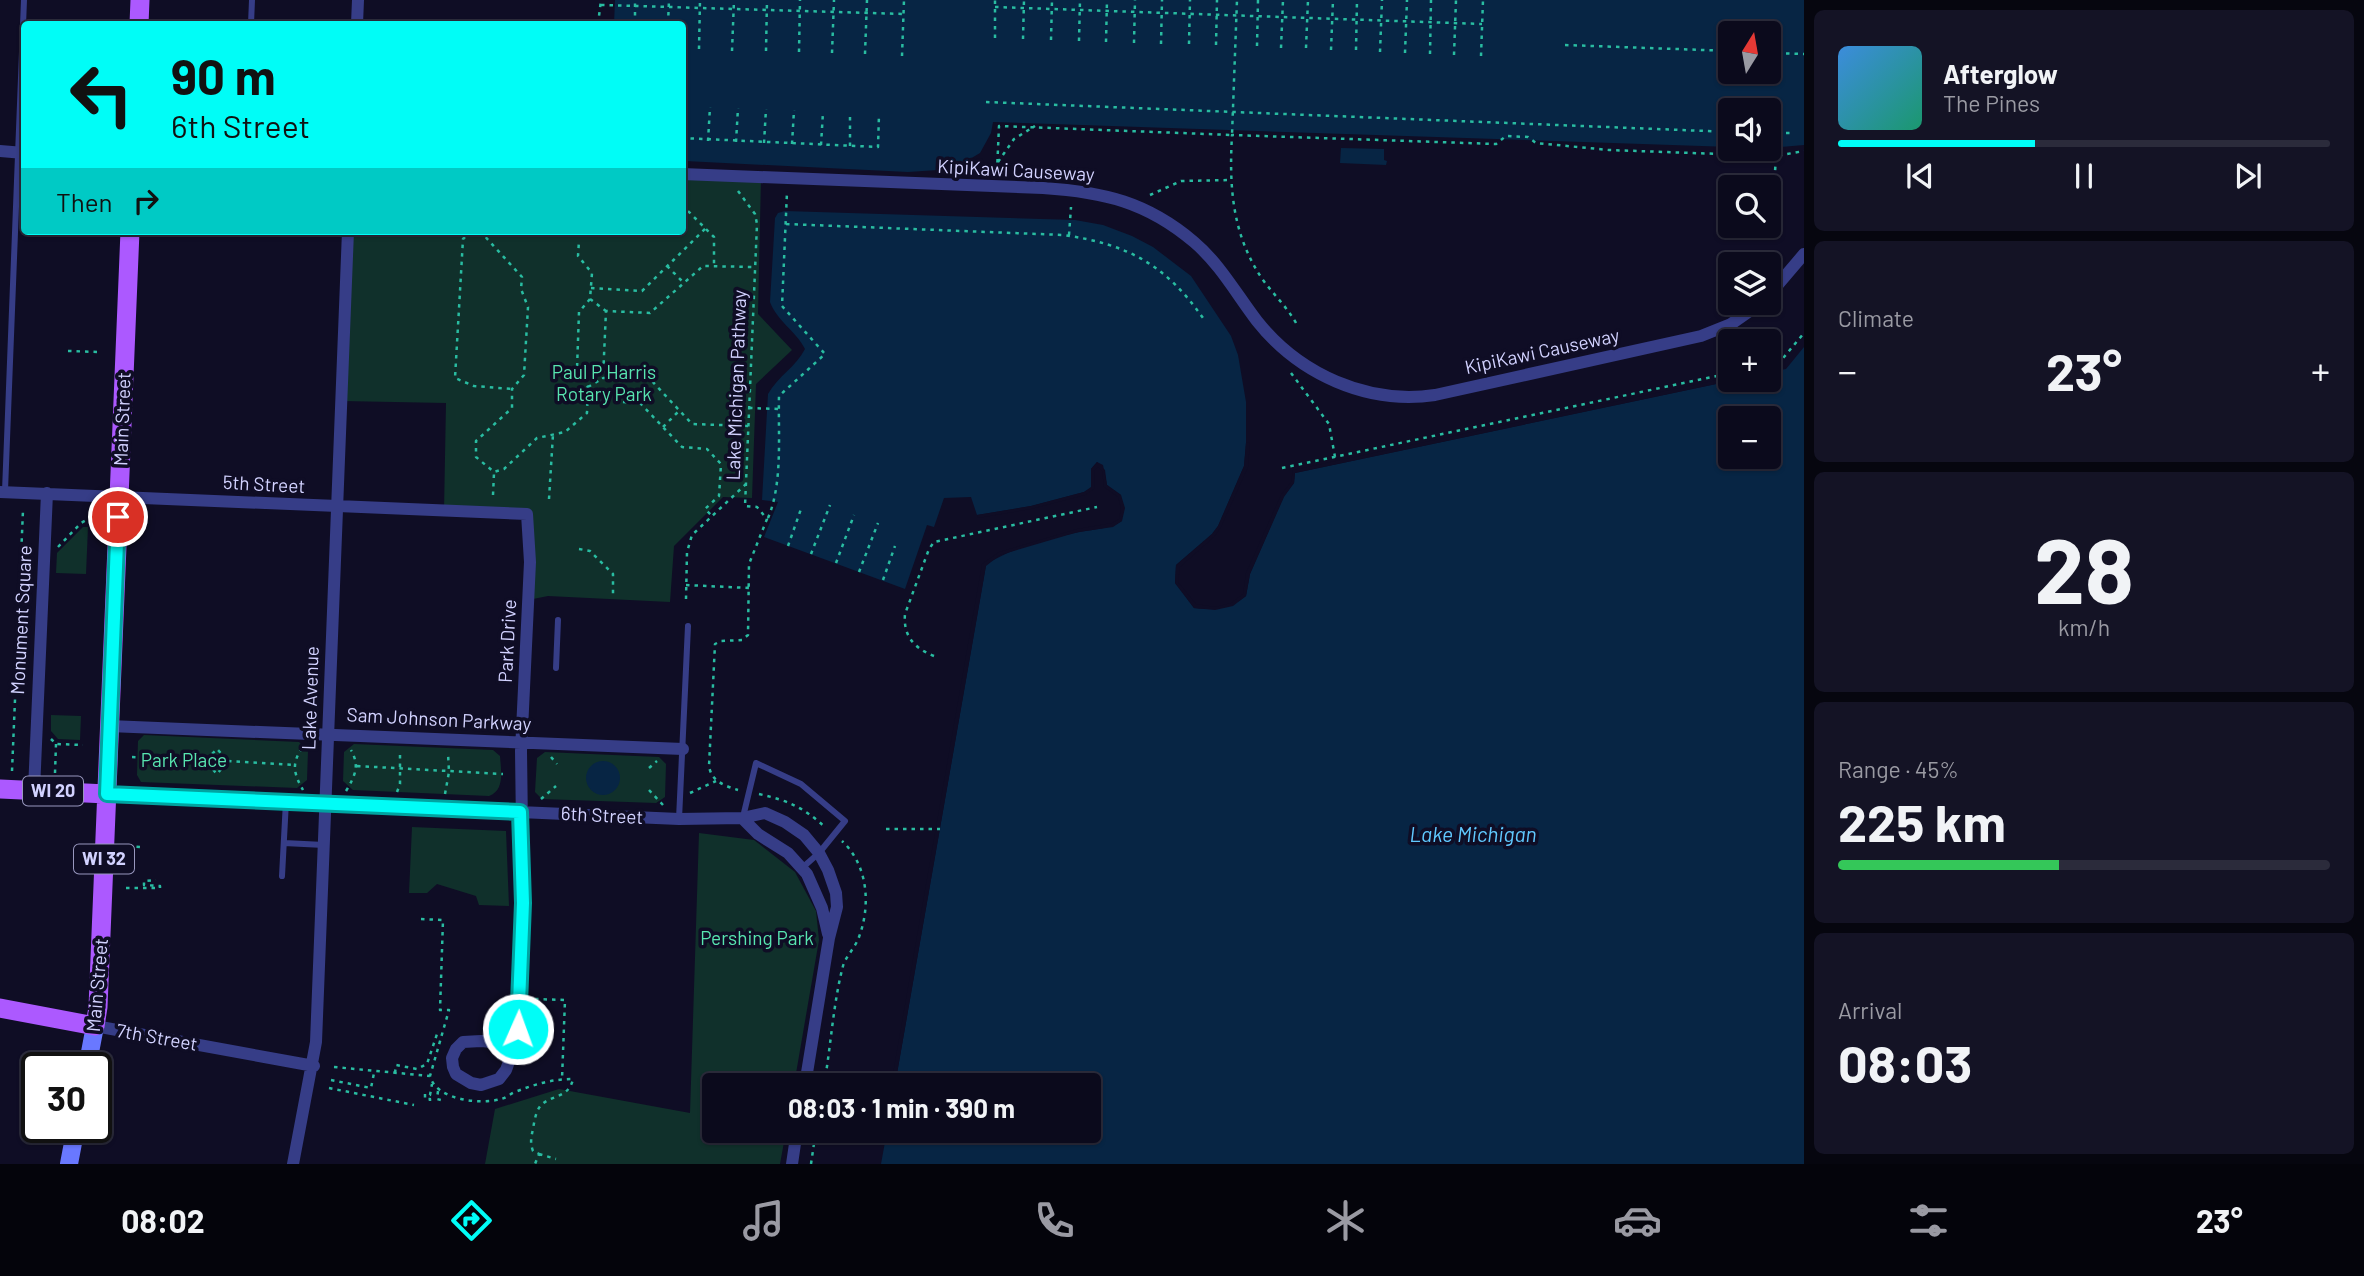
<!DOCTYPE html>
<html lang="en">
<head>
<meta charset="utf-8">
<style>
  :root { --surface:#0b0a1c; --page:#141325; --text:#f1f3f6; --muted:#9a9aa3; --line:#2b2b3b; --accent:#00fdf7 }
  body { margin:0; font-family:Barlow,sans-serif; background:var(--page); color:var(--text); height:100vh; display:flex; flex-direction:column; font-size:26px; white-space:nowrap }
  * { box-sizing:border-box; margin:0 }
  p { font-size:23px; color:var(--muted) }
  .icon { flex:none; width:38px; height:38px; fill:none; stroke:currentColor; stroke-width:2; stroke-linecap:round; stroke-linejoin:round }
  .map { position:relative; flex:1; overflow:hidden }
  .panel { display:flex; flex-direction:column; gap:10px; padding:10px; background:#06060f; width:560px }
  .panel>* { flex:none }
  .top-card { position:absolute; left:21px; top:21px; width:665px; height:214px; border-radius:7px; box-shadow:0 2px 5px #0004,0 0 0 2px var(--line); background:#00fdf7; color:#111; overflow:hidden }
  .needle { width:46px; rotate:11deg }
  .controls { position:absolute; left:1718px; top:21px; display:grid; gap:14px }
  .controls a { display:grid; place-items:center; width:63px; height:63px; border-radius:7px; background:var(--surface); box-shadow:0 2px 5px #0004,0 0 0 2px var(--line); font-size:35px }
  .speed { position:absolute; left:21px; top:1052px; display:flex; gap:14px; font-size:35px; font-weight:700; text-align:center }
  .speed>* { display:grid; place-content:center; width:91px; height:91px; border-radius:50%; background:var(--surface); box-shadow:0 2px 5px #0004,0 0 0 2px var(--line); line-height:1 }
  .speed .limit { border:4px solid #111; border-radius:10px; background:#fff; color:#111 }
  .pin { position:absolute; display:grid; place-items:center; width:60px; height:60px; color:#fff; margin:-30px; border:4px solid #fff; border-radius:50%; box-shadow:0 2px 7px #0007 }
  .me { position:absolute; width:77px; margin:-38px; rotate:2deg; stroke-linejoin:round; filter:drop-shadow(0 0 5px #0008) }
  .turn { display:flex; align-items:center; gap:24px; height:147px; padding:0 35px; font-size:32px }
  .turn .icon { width:91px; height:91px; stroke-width:2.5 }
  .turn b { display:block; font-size:49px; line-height:60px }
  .then { display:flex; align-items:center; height:66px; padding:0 35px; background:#0003; gap:14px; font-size:26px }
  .big { font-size:52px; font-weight:700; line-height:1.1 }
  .panel .widget { flex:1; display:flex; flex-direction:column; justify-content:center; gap:10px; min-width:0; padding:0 24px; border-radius:10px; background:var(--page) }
  .panel .dial { align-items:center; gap:0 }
  .dial b { font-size:91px; line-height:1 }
  .song { display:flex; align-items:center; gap:21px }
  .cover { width:84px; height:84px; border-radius:10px; background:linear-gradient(135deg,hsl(210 70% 55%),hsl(160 70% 35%)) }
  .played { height:7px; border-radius:4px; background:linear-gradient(90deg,var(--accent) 40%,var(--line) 40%) }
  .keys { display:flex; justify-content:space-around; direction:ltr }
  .heat { display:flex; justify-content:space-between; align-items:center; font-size:38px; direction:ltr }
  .charge { height:10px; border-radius:5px; background:linear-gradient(90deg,#34c759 45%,var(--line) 0) }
  .trip { position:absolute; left:702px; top:1073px; width:399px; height:70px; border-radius:7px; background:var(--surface); box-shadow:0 2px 5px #0004,0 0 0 2px var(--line); font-weight:700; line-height:70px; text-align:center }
  .dock { display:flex; height:112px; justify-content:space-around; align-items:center; background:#04040b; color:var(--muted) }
  .dock .icon { width:49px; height:49px }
  .dock .active { color:var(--accent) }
  .dock b { font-size:32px; color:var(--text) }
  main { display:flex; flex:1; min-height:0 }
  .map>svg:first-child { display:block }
  .green { fill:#10302b }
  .water { fill:#072544; fill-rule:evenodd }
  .pier { fill:#0f0d25 }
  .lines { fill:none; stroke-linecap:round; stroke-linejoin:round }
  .path { stroke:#29bca1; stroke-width:2.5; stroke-dasharray:3.5 5; stroke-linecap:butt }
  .service { stroke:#363d87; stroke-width:6 }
  .minor { stroke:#363d87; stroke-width:12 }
  .secondary { stroke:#6978ff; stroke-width:18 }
  .primary { stroke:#ac59ff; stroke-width:19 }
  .route-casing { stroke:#00a4a1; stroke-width:18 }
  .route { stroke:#00fdf7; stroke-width:12 }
  .labels { text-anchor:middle; stroke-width:7; stroke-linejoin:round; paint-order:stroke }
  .shield { fill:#0f0d25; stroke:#9897be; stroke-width:2 }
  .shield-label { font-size:18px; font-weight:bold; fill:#d2d2ff }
  .street-label { font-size:19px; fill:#d2d2ff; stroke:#0f0d25 }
  .park-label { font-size:19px; fill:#58e5b0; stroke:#0f0d25 }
  .water-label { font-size:21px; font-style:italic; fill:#60c9ff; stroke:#0f0d25 }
</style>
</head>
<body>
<main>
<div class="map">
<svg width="1804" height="1164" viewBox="0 0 1804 1164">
  <rect width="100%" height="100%" fill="#0f0d25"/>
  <path class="green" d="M683,175L761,177L758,314L792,350L756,384L752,498L723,497L674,546L670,602L548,596L528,600L527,514L444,511L446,403L342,401L348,231H682Z
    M83,527H88L86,574L56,573L57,553Z
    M51,715L81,716L80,740L58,739L51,731Z
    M144,735L299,742L308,751L307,780L297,788L141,782L137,775L138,741Z
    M354,744L493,750L500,756C501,771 505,790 489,796L353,790L343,781L344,752Z
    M545,752L659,757L666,764L665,797L656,803L542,799L535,792L537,758Z
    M412,827L506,831L509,906L479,905L476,896L437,884L427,893H409Z
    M699,833L754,840L795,872L816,911L819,940L794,1085H714V1130L786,1131L780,1164H485L495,1109L559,1089L690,1113Z"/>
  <path class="water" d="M615,0H1804V145L1769,148V110H1731V147L993,122L991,133L980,153L953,169L908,172L685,161L682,160V24H614ZM1731,33H1769V72H1731Z
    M1341,148L1384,149V160L1387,161L1386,165L1340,163Z
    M785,211L1075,220L1103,225L1132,236L1153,247L1191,276L1231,336L1238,355L1246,402V443L1244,466L1218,526L1212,534L1176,565L1175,583L1194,608C1215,610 1228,610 1246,596L1250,574L1284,496L1294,483L1295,473L1735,380H1769V372L1786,369L1804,347V1164H881L887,1131L1088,1130V1085H895L986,565C1008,549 1052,538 1080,532C1095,529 1109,529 1122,521L1121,495L1107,485L1105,470L1097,462L1091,469V488L1084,492L1031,506L977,515L971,497L944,498L934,527L927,525L905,589L764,537L778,502L762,500L768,394C778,376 796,367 805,349C796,331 777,321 770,302L775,218L778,213ZM1731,418H1769V457H1731Z
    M586 778a17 17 0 1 1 34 0a17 17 0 1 1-34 0Z"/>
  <path class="pier" d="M1731,377V380H1735L1295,473L1294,483L1284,497L1250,574L1246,596L1233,606L1215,610L1194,608L1175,583L1176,565L1212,534L1218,526L1244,466L1246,443L1250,442L1248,467L1221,527L1214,537L1180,567L1178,582L1196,604L1215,607L1231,603L1243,594L1246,573L1281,495L1291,482L1293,470Z
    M1097,462L1103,465L1107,485L1121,495L1125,508L1122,521L1113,527L1078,532L1000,555L986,566L895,1085H891L982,564L999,552L1077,529L1112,523L1119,519L1121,508L1118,497L1104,487L1102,471L1098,467L1095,470L1094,489L1085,495L1031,509L978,518L977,515L1031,506L1084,492L1091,487V469Z"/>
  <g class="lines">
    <path class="path" d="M601,5L904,14
      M995,7L1482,24
      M598,24L601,0
      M635,24V0
      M668,24L669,0
      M995,38V0
      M1023,39L1024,0
      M1051,40L1052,0
      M1079,41L1080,0
      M1106,42L1107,0
      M1134,43L1135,0
      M1161,44L1162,0
      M1189,44L1190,0
      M1216,45L1217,0
      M1565,45L1731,51
      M1257,46L1258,0
      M1281,48L1283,0
      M1306,48L1308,0
      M699,49L700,0
      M1331,50L1333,0
      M1356,50L1357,0
      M732,51L734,0
      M766,51L767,0
      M799,52L800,0
      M1380,52L1382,0
      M832,53L834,0
      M1405,53L1407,0
      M1769,53L1804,54
      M865,54L867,0
      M1430,54L1431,0
      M1454,55L1456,0
      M902,56L904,0
      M1481,56L1483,0
      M986,102L1731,132
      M682,113L683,106
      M1769,133H1790
      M682,138L878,147L879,114
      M708,141L710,107
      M736,142L738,108
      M764,143L766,109
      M792,144L794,110
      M821,145L823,112
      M850,146V112
      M998,162L1014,139L1035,126
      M997,171L999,126L1232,135L1237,0
      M738,191L755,214L757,224L745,506L757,507L767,519L749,564L748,635L742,640L721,641L715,644L709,766C711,781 725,786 738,790
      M1150,195L1181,181L1230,180
      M1773,204L1776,156L1804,151
      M682,205L714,237V265
      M786,224L1063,235C1127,244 1165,264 1203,318
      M471,231L463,239L455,378L474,386L512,389
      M480,231L522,277L521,289L528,307L524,375L512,389V408L476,441V457L494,472L504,469L537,438L565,432L587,413L588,387L577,369L579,312L590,299L592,273L578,256L579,241
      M1069,235L1071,207
      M667,266L684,283
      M591,288L642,291L706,228
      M590,299L606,311
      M1296,323C1287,307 1274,295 1263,280C1232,235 1229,187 1232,135L1496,144L1506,136L1528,137L1536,143L1609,150L1776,156
      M68,351L100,352
      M1769,365L1779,363L1804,333
      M1291,373L1329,424L1335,457
      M588,387L603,378
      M589,400L640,403L682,447L707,449L721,464L719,496L705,509L711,515
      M749,408L779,409
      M748,426L692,424L651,380L603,378L606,311L650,313L703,266L754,267
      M663,427L678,412
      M1282,468L1731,373
      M493,495L494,473
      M549,499L553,434
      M768,518C783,483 778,434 779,396L825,354L782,306L787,192
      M788,546L801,509
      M58,547L81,523L92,517
      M579,549L590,551L613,574V596
      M811,554L830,505
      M836,563L854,515
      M859,572L878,523
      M883,580L895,546
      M686,585L749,588
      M686,599L687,552L692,535L746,484
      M934,656C914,648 903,636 905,614L929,549L934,542L1097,507
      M51,739L56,744L83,745
      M302,748C291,764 294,774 303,790
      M132,757L205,761L217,774L228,761L217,749L205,761
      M551,757L557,764
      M228,761L294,765
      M357,766L503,774
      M649,768L657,761
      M12,771L23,510
      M55,773L56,744
      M649,790L663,805
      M346,791C355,776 360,766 351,750
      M397,792L400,784V750
      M690,793L716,781
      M445,794L449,772L448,753
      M759,794C789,801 803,807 826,828
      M541,799L556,786
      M886,829H940
      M128,846L140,847
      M126,888H160V886L144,885V881L156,880
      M421,919L443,920L440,1010H449L430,1076C436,1100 480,1105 501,1099C506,1098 510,1094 515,1092C535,1084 553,1079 573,1079C568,1102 544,1093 537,1112C535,1117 534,1123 533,1129C531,1138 530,1143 533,1151L539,1154L535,1164
      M535,999L565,1000L562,1079
      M334,1067L430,1076
      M395,1073L396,1065L417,1069L427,1064L437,1034H442
      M331,1080L371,1088L374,1073
      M824,1085C831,1046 833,1004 843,966C846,956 855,948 859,937C871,905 868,865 842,841
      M329,1088L414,1105
      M438,1091L437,1099L441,1100L440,1103
      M430,1101V1099H425V1094L430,1095L432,1084
      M539,1154L556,1159
      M811,1164L816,1130"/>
    <path class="service" d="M251,24L252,0
      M5,491L24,0
      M556,668L558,620
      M743,817L756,763L801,784L845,821L819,853L802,868
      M679,819L688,626
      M284,843L324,845
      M282,876L286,801"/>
    <path class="minor" d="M357,24L358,0
      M0,151L24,153
      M682,174L1043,188C1104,192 1147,202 1194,242C1220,264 1237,295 1257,321C1299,374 1367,405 1435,395L1701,336L1731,324L1761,303
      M1769,295L1804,254
      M0,492L527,514L530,562L521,751L523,903L520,1016L512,1044L511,1056L506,1070L499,1079L481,1085L471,1083L456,1074L453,1067L452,1058L456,1049L463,1042L481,1041L512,1044
      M109,726L683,749
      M34,790L47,493
      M107,794L679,819L742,818L765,813L785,822L804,835L819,853L828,870L836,893L837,907L829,938L805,1085
      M742,818L758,834L788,853L807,874L822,908L828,934
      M95,1026L314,1066
      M293,1164L316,1042L348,231
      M792,1164L797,1130"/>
    <path class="secondary" d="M87,1068L95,1026
      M69,1164L76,1127"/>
    <path class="primary" d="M139,24L140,0
      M0,789L107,794
      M0,1008L95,1026L98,1007L130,231"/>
  </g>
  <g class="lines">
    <g class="route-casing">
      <path id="route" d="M118,517L107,794L520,812L523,903L518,1029"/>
    </g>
    <use href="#route" class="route"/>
  </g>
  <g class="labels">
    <g class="shield">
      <rect x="23" y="776.5" width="60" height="29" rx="5"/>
      <rect x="74" y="844.5" width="60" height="29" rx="5"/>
    </g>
    <g class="shield-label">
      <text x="53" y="797">WI 20</text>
      <text x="104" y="865">WI 32</text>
    </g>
    <g class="street-label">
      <text transform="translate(1016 170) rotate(3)" y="7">KipiKawi Causeway</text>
      <text transform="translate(1542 351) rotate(-12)" y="7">KipiKawi Causeway</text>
      <text transform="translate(736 385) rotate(-88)" y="7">Lake Michigan Pathway</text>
      <text transform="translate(122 419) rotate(-88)" y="7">Main Street</text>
      <text transform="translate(264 484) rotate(3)" y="7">5th Street</text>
      <text transform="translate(21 620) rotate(-87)" y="7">Monument Square</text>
      <text transform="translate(507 641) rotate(-87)" y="7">Park Drive</text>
      <text transform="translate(310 698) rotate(-88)" y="7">Lake Avenue</text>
      <text transform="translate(439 719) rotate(3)" y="7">Sam Johnson Parkway</text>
      <text transform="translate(602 815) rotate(3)" y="7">6th Street</text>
      <text transform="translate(97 985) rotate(-85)" y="7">Main Street</text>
      <text transform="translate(157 1037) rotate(10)" y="7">7th Street</text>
    </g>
    <g class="park-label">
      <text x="604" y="379">Paul P Harris<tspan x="604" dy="22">Rotary Park</tspan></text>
      <text x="184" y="767">Park Place</text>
      <text x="757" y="945">Pershing Park</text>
    </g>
    <g class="water-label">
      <text x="1473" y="842">Lake Michigan</text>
    </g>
  </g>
</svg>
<div class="controls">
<a><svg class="needle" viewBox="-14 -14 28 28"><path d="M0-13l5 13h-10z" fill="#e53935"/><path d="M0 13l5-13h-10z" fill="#9a9aa3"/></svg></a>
<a><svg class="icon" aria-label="sound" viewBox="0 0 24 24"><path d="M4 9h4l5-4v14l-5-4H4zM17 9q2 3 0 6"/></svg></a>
<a><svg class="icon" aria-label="search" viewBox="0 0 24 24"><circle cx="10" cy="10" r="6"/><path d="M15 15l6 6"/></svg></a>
<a><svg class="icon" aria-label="layers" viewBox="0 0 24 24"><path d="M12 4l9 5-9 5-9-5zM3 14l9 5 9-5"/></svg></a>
<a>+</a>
<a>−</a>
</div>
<div class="speed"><div class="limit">30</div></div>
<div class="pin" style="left:118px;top:517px;background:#d93025"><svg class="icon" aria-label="arrive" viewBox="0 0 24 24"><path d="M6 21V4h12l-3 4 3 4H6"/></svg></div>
<svg class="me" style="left:518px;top:1029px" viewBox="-20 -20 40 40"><circle r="17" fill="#00fdf7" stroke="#fff" stroke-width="3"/><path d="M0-11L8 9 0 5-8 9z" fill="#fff"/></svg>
<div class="trip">08:03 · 1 min · 390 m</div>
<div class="top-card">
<div class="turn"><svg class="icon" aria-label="left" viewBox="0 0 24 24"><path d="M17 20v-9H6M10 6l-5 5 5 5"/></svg><div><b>90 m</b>6th Street</div></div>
<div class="then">Then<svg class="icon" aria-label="right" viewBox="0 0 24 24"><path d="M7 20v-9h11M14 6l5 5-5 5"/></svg></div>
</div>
</div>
<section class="panel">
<div class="widget">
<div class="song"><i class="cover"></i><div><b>Afterglow</b><p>The Pines</p></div></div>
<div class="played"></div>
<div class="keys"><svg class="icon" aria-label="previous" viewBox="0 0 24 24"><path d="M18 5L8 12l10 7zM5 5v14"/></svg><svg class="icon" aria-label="pause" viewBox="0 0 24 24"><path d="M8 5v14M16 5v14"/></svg><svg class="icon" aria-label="next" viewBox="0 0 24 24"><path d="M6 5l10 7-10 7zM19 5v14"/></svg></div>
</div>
<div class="widget"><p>Climate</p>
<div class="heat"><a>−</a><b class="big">23°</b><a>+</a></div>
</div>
<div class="widget dial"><b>28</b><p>km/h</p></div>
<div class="widget"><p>Range · 45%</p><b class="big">225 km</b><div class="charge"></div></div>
<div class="widget"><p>Arrival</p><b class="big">08:03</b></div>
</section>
</main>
<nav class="dock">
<b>08:02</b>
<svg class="icon active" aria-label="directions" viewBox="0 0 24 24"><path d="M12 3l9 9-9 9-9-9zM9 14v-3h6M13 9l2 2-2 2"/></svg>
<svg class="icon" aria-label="music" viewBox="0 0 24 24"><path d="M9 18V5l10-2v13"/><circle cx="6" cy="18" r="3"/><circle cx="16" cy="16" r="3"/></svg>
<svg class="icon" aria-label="phone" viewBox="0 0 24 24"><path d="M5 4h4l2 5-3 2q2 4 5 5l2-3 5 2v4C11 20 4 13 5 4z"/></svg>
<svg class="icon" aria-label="climate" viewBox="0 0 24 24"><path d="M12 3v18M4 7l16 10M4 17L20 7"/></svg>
<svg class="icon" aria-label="car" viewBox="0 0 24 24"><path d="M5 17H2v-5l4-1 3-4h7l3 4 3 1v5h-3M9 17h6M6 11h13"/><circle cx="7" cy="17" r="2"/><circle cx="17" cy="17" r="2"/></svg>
<svg class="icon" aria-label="filters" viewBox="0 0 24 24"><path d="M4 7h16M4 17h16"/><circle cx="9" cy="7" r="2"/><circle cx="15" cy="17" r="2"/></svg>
<b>23°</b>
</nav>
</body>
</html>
